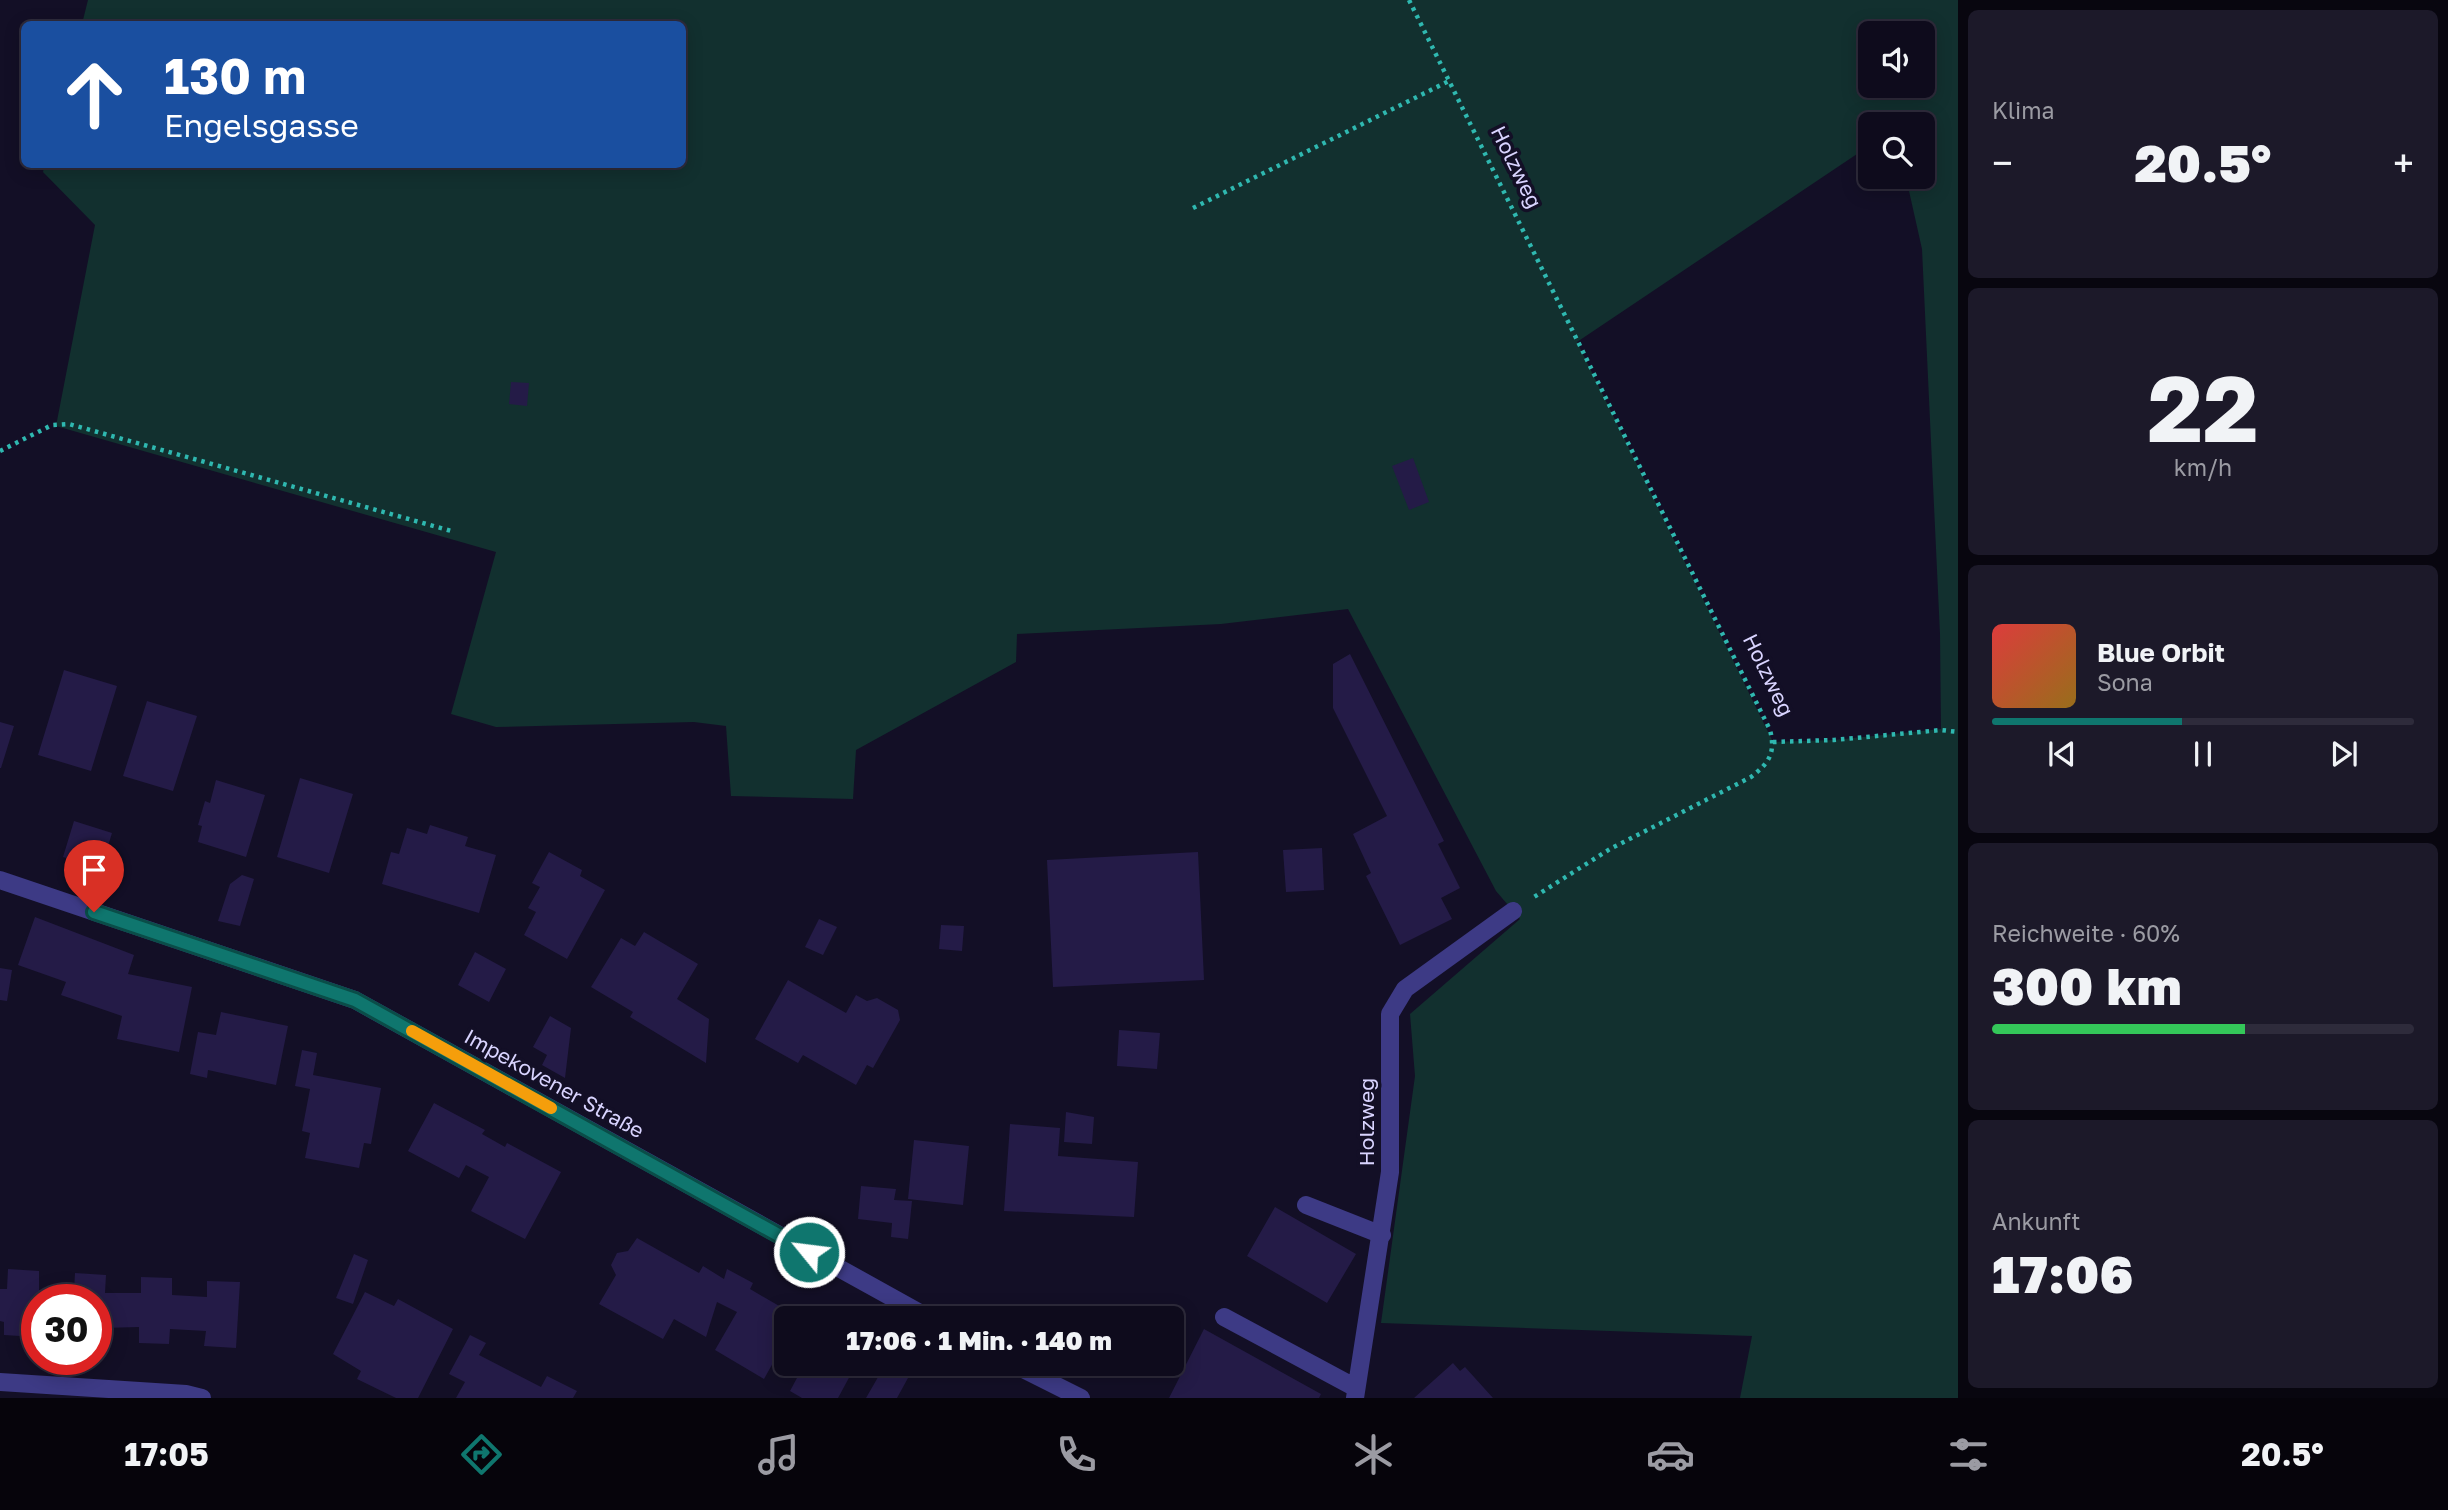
<!DOCTYPE html>
<html lang="de">
<head>
<meta charset="utf-8">
<style>
  :root { --surface:#0e0b1c; --page:#1c1929; --text:#f1f3f6; --muted:#9b9ba3; --line:#2e2b3b; --accent:#0f766e }
  body { margin:0; font-family:"Golos Text",sans-serif; background:var(--page); color:var(--text); height:100vh; display:flex; flex-direction:column; font-size:26px; white-space:nowrap }
  * { box-sizing:border-box; margin:0 }
  p { font-size:23px; color:var(--muted) }
  .icon { flex:none; width:38px; height:38px; fill:none; stroke:currentColor; stroke-width:2; stroke-linecap:round; stroke-linejoin:round }
  .map { position:relative; flex:1; overflow:hidden }
  .drawer { display:flex; flex-direction:column; gap:10px; padding:10px; background:#08060f; width:490px }
  .drawer>* { flex:none }
  .guide { position:absolute; left:21px; top:21px; width:665px; height:147px; border-radius:10px; box-shadow:0 4px 18px #0003,0 0 0 2px var(--line); background:#1a4fa0; color:#fff; overflow:hidden }
  .fabs { position:absolute; left:1858px; top:21px; display:grid; gap:14px }
  .fabs a { display:grid; place-items:center; width:77px; height:77px; border-radius:10px; background:var(--surface); box-shadow:0 4px 18px #0003,0 0 0 2px var(--line); font-size:35px }
  .speed { position:absolute; left:21px; top:1284px; display:flex; gap:14px; font-size:35px; font-weight:700; text-align:center }
  .speed>* { display:grid; place-content:center; width:91px; height:91px; border-radius:50%; background:var(--surface); box-shadow:0 4px 18px #0003,0 0 0 2px var(--line); line-height:1 }
  .speed .limit { border:10px solid #d22; background:#fff; color:#111 }
  .pin { position:absolute; display:grid; place-items:center; width:60px; height:60px; color:#fff; margin:-72px -30px; border-radius:50% 50% 50% 0; rotate:-45deg; box-shadow:0 0 7px #0007 }
  .pin .icon { rotate:45deg }
  .me { position:absolute; width:77px; margin:-38px; rotate:299deg; stroke-linejoin:round; filter:drop-shadow(0 0 5px #0008) }
  .turn { display:flex; align-items:center; gap:24px; height:147px; padding:0 28px; font-size:32px }
  .turn .icon { width:91px; height:91px; stroke-width:2.5 }
  .turn b { display:block; font-size:49px; line-height:60px }
  .big { font-size:52px; font-weight:800; line-height:1.1 }
  .drawer .widget { flex:1; display:flex; flex-direction:column; justify-content:center; gap:10px; min-width:0; padding:0 24px; border-radius:10px; background:var(--page) }
  .drawer .dial { align-items:center; gap:0 }
  .dial b { font-size:91px; line-height:1 }
  .song { display:flex; align-items:center; gap:21px }
  .cover { width:84px; height:84px; border-radius:10px; background:linear-gradient(135deg,hsl(0 70% 55%),hsl(40 70% 35%)) }
  .played { height:7px; border-radius:4px; background:linear-gradient(90deg,var(--accent) 45%,var(--line) 45%) }
  .keys { display:flex; justify-content:space-around; direction:ltr }
  .heat { display:flex; justify-content:space-between; align-items:center; font-size:38px; direction:ltr }
  .charge { height:10px; border-radius:5px; background:linear-gradient(90deg,#34c759 60%,var(--line) 0) }
  .trip { position:absolute; left:774px; top:1306px; width:410px; height:70px; border-radius:10px; background:var(--surface); box-shadow:0 4px 18px #0003,0 0 0 2px var(--line); font-weight:800; line-height:70px; text-align:center }
  .menu { display:flex; height:112px; justify-content:space-around; align-items:center; background:#06040b; color:var(--muted) }
  .menu .icon { width:49px; height:49px }
  .menu .selected { color:var(--accent) }
  .menu b { font-size:32px; color:var(--text) }
  main { display:flex; flex:1; min-height:0 }
  .map>svg:first-child { display:block }
  .green { fill:#12302f; fill-rule:evenodd }
  .building { fill:#241b47 }
  .lines { fill:none; stroke-linecap:round; stroke-linejoin:round }
  .path { stroke:#2fb8b0; stroke-width:4.5; stroke-dasharray:3.5 5; stroke-linecap:butt }
  .minor { stroke:#3d3a85; stroke-width:18 }
  .route-casing { stroke:#0a4d48; stroke-width:18 }
  .route { stroke:#0f766e; stroke-width:12 }
  .slow { stroke:#f59e0b; stroke-width:12 }
  .labels { text-anchor:middle; stroke-width:7; stroke-linejoin:round; paint-order:stroke }
  .street-label { font-size:21px; fill:#d9d4ff; stroke:#130f26 }
</style>
</head>
<body>
<main>
<div class="map">
<svg width="1958" height="1398" viewBox="0 0 1958 1398">
  <rect width="100%" height="100%" fill="#130f26"/>
  <path class="green" d="M88,0H1958V1398H1740L1752,1336L1381,1323L1415,1076L1410,1014L1520,919L1496,891L1348,609L1221,624L1017,634L1016,662L856,750L853,799L731,796L726,726L694,722L496,727L451,714L496,552L56,426L95,225L43,172L45,164H682V24H82ZM1871,33H1923V86H1871ZM1871,124H1923V177H1899L1907,182L1922,249L1940,634L1941,729L1834,740L1773,742L1577,342L1860,152L1871,159Z"/>
  <path class="building" d="M511,382L529,383L527,406L509,404Z
    M1413,458L1429,502L1409,510L1392,466Z
    M1350,654L1444,841L1438,844L1460,888L1441,898L1452,919L1400,945L1366,876L1371,873L1353,834L1387,816L1333,708V664Z
    M64,670L117,686L91,771L38,755Z
    M147,701L197,716L173,791L123,776Z
    M0,722L14,726L1,768H0Z
    M300,778L353,794L329,873L277,857Z
    M216,780L265,795L246,857L198,842L202,826L198,825L205,801L210,803Z
    M74,821L112,833L101,869L63,857Z
    M430,825L468,837L465,846L496,855L479,913L382,884L391,852L399,854L407,828L427,834Z
    M1322,848L1324,890L1286,892L1283,850Z
    M549,852L582,870L580,876L605,890L567,959L524,935L536,912L528,908L540,887L532,883Z
    M1198,852L1204,980L1053,987L1047,860Z
    M242,875L254,879L240,926L218,921L230,884Z
    M35,917L134,955L128,974L192,987L179,1052L117,1039L122,1016L61,995L66,982L18,965Z
    M819,919L837,927L823,955L805,947Z
    M941,925L964,926L962,951L939,949Z
    M644,932L698,964L677,999L709,1019L706,1063L630,1017L633,1012L591,987L621,938L635,946Z
    M475,952L506,969L489,1002L458,985Z
    M0,968L12,970L7,1001L0,1000Z
    M788,980L846,1013L856,995L867,1001L877,998L898,1010L900,1020L873,1068L867,1065L856,1085L803,1055L798,1063L755,1039Z
    M221,1012L288,1026L276,1085L208,1070L207,1078L190,1074L198,1032L216,1035Z
    M550,1016L571,1028L565,1078L542,1065L547,1055L533,1047Z
    M1119,1030L1160,1033L1157,1069L1117,1066Z
    M302,1050L317,1053L313,1075L381,1088L371,1144L364,1143L359,1168L305,1158L310,1133L302,1131L310,1089L295,1086Z
    M434,1103L485,1130L482,1134L505,1147L507,1143L561,1172L525,1239L471,1211L489,1177L466,1165L459,1178L408,1151Z
    M1066,1112L1094,1117L1092,1144L1064,1142Z
    M1010,1124L1060,1128L1058,1156L1138,1162L1134,1217L1004,1211Z
    M914,1140L969,1146L963,1205L908,1199Z
    M861,1186L896,1189L894,1200L912,1201L908,1239L891,1237L892,1223L858,1219Z
    M1275,1207L1356,1254L1327,1303L1247,1256Z
    M637,1238L699,1273L703,1266L724,1279L727,1269L753,1283L750,1289L793,1314L786,1318V1326L772,1349L779,1352L764,1379L715,1350L737,1312L717,1302L706,1337L674,1319L663,1339L599,1304L616,1275L611,1265L617,1253L628,1251Z
    M354,1254L368,1260L353,1304L336,1298Z
    M8,1269L39,1271V1290L74,1291L75,1273L106,1275L105,1293H141V1277L172,1278V1295L207,1297V1281L240,1282L236,1348L204,1346L206,1331L170,1329L169,1344L139,1343V1327L103,1328V1341H96V1300H37L36,1337L4,1335V1322L0,1321V1289H7Z
    M365,1292L394,1306L398,1299L453,1329L418,1398H396L357,1379L361,1371L333,1354Z
    M836,1306L857,1318H830Z
    M1204,1329L1321,1394L1319,1398H1169Z
    M470,1335L486,1343L479,1355L541,1387L547,1376L577,1391L573,1398H456L465,1382L449,1374Z
    M805,1363H857L838,1398H802L790,1391Z
    M1453,1363L1460,1371L1465,1367L1493,1398H1414Z
    M885,1365L908,1378L897,1398H866Z"/>
  <g class="lines">
    <path class="path" d="M1409,0L1770,730C1776,753 1769,763 1751,777L1610,849L1534,897
      M1193,208L1449,81
      M0,451L52,425L69,424L455,532
      M1773,742L1834,740L1941,730L1958,732"/>
    <path class="minor" d="M0,880L355,1000L929,1318
      M1306,1205L1382,1235
      M1224,1317L1356,1388
      M1011,1363L1081,1398
      M0,1382L186,1394L202,1398
      M1355,1398L1390,1172V1014L1405,989L1513,911"/>
  </g>
  <g class="lines">
    <g class="route-casing">
      <path id="route" d="M94,912L355,1000L809,1252"/>
    </g>
    <use href="#route" class="route"/>
    <path class="slow" d="M412,1031L551,1108"/>
  </g>
  <g class="labels">
    <g class="street-label">
      <text transform="translate(1516 167) rotate(64)" y="7">Holzweg</text>
      <text transform="translate(1768 675) rotate(64)" y="7">Holzweg</text>
      <text transform="translate(554 1084) rotate(29)" y="7">Impekovener Straße</text>
      <text transform="translate(1367 1122) rotate(-90)" y="7">Holzweg</text>
    </g>
  </g>
</svg>
<div class="fabs">
<a><svg class="icon" aria-label="sound" viewBox="0 0 24 24"><path d="M4 9h4l5-4v14l-5-4H4zM17 9q2 3 0 6"/></svg></a>
<a><svg class="icon" aria-label="search" viewBox="0 0 24 24"><circle cx="10" cy="10" r="6"/><path d="M15 15l6 6"/></svg></a>
</div>
<div class="speed"><div class="limit">30</div></div>
<div class="pin" style="left:94px;top:912px;background:#d93025"><svg class="icon" aria-label="arrive" viewBox="0 0 24 24"><path d="M6 21V4h12l-3 4 3 4H6"/></svg></div>
<svg class="me" style="left:809px;top:1252px" viewBox="-20 -20 40 40"><circle r="17" fill="#0f766e" stroke="#fff" stroke-width="3"/><path d="M0-11L8 9 0 5-8 9z" fill="#fff"/></svg>
<div class="trip">17:06 · 1 Min. · 140 m</div>
<div class="guide">
<div class="turn"><svg class="icon" aria-label="ahead" viewBox="0 0 24 24"><path d="M12 20V5M6 11l6-6 6 6"/></svg><div><b>130 m</b>Engelsgasse</div></div>
</div>
</div>
<section class="drawer">
<div class="widget"><p>Klima</p>
<div class="heat"><a>−</a><b class="big">20.5°</b><a>+</a></div>
</div>
<div class="widget dial"><b>22</b><p>km/h</p></div>
<div class="widget">
<div class="song"><i class="cover"></i><div><b>Blue Orbit</b><p>Sona</p></div></div>
<div class="played"></div>
<div class="keys"><svg class="icon" aria-label="previous" viewBox="0 0 24 24"><path d="M18 5L8 12l10 7zM5 5v14"/></svg><svg class="icon" aria-label="pause" viewBox="0 0 24 24"><path d="M8 5v14M16 5v14"/></svg><svg class="icon" aria-label="next" viewBox="0 0 24 24"><path d="M6 5l10 7-10 7zM19 5v14"/></svg></div>
</div>
<div class="widget"><p>Reichweite · 60%</p><b class="big">300 km</b><div class="charge"></div></div>
<div class="widget"><p>Ankunft</p><b class="big">17:06</b></div>
</section>
</main>
<nav class="menu">
<b>17:05</b>
<svg class="icon selected" aria-label="directions" viewBox="0 0 24 24"><path d="M12 3l9 9-9 9-9-9zM9 14v-3h6M13 9l2 2-2 2"/></svg>
<svg class="icon" aria-label="music" viewBox="0 0 24 24"><path d="M9 18V5l10-2v13"/><circle cx="6" cy="18" r="3"/><circle cx="16" cy="16" r="3"/></svg>
<svg class="icon" aria-label="phone" viewBox="0 0 24 24"><path d="M5 4h4l2 5-3 2q2 4 5 5l2-3 5 2v4C11 20 4 13 5 4z"/></svg>
<svg class="icon" aria-label="climate" viewBox="0 0 24 24"><path d="M12 3v18M4 7l16 10M4 17L20 7"/></svg>
<svg class="icon" aria-label="car" viewBox="0 0 24 24"><path d="M5 17H2v-5l4-1 3-4h7l3 4 3 1v5h-3M9 17h6M6 11h13"/><circle cx="7" cy="17" r="2"/><circle cx="17" cy="17" r="2"/></svg>
<svg class="icon" aria-label="filters" viewBox="0 0 24 24"><path d="M4 7h16M4 17h16"/><circle cx="9" cy="7" r="2"/><circle cx="15" cy="17" r="2"/></svg>
<b>20.5°</b>
</nav>
</body>
</html>
